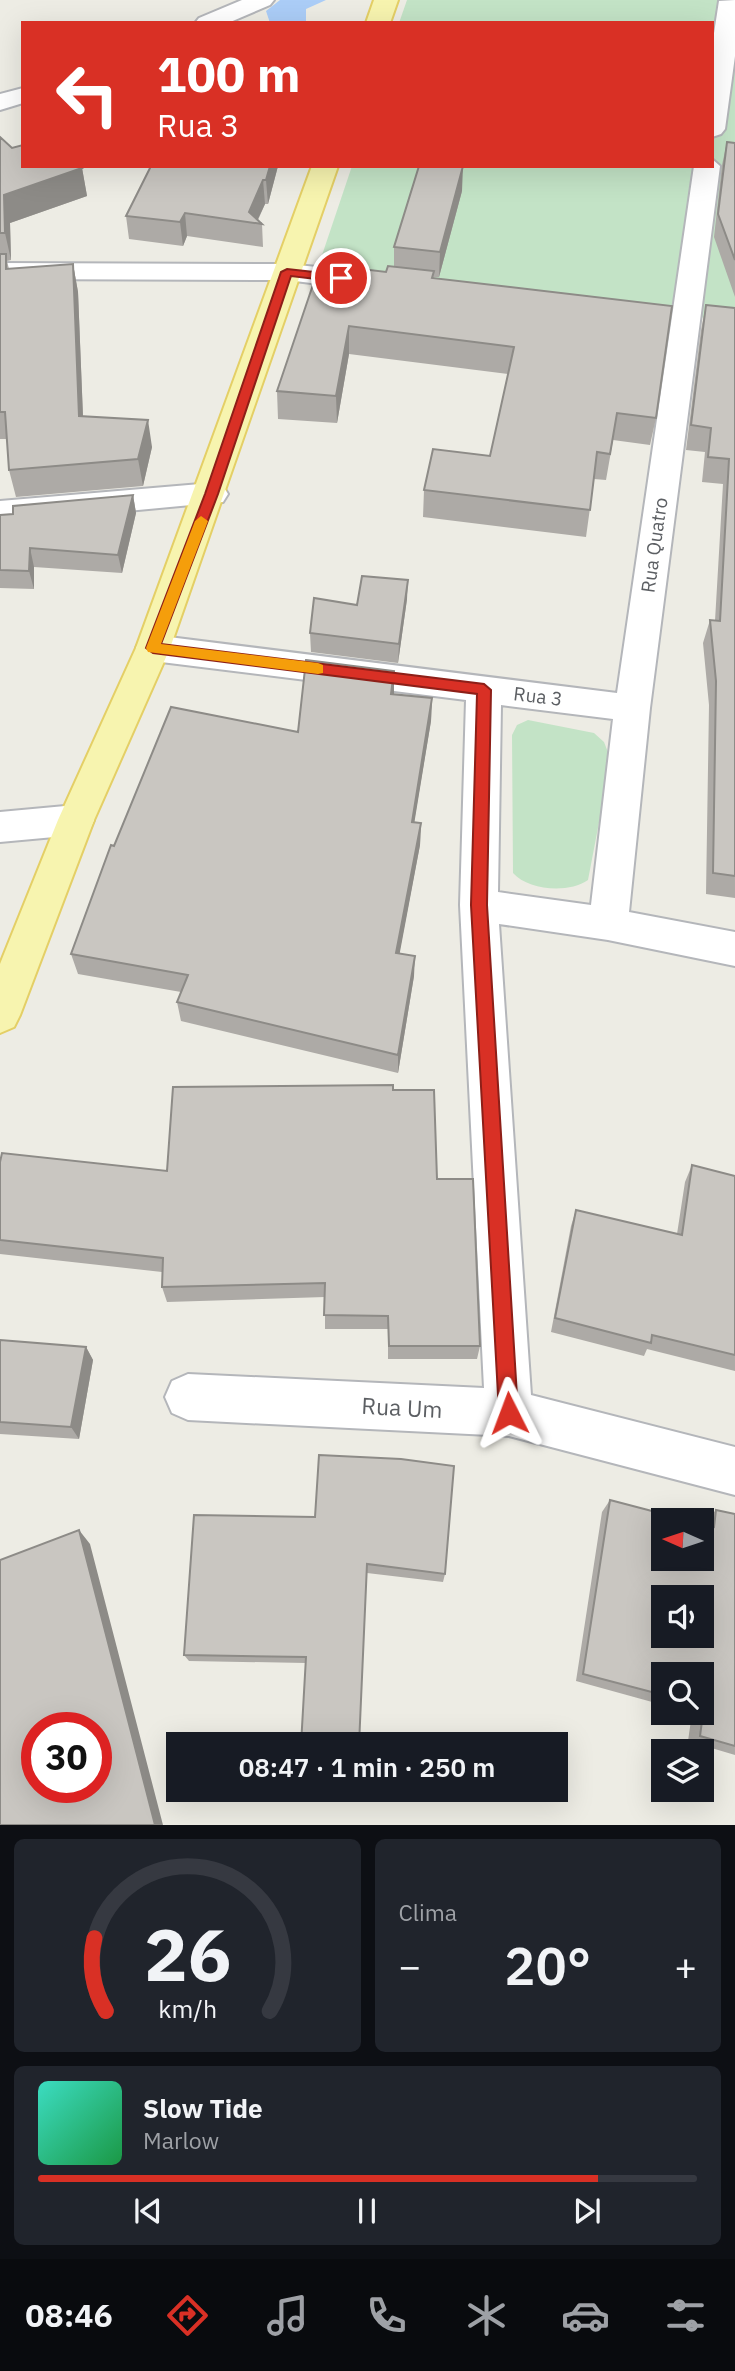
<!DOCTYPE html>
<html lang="pt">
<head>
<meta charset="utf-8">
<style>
  :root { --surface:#171b24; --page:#20242c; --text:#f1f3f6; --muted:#9ea1a6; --line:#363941; --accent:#d93025 }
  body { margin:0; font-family:"IBM Plex Sans",sans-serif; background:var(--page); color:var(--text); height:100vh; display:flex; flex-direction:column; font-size:26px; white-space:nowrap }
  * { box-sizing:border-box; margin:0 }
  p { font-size:23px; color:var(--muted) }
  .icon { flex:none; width:38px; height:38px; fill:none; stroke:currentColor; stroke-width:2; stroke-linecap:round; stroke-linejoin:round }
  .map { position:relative; height:1825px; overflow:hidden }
  .details { display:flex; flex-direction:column; gap:14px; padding:14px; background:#0d0f14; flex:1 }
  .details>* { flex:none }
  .top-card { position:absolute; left:21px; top:21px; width:693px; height:147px; border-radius:0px; box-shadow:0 7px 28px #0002; background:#d93025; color:#fff; overflow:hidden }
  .needle { width:46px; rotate:273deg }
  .fabs { position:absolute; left:651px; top:1508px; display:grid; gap:14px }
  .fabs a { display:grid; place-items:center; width:63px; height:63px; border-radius:0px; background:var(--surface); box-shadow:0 7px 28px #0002; font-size:35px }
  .speed { position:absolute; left:21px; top:1712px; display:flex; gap:14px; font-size:35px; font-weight:700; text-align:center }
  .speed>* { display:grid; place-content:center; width:91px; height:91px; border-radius:50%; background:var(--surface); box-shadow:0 7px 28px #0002; line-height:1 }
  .speed .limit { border:10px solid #d22; background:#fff; color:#111 }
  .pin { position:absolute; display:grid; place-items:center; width:60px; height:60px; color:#fff; margin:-30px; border:4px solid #fff; border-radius:50%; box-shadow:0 2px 7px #0007 }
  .me { position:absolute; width:77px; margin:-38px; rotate:357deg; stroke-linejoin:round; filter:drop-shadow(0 0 5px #0008) }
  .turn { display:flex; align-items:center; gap:24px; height:147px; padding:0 21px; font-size:32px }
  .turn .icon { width:91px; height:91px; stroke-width:2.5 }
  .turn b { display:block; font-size:49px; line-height:60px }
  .big { font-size:52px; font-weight:600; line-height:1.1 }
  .details .card { flex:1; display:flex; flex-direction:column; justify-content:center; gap:10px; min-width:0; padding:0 24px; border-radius:10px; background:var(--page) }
  .details .dial { align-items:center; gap:0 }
  .dial svg { height:182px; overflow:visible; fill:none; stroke:var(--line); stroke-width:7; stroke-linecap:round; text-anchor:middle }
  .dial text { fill:var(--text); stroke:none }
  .song { display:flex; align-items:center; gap:21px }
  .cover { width:84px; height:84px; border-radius:10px; background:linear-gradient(135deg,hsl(170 70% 55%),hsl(140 70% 35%)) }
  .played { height:7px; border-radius:4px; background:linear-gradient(90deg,var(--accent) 85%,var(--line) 85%) }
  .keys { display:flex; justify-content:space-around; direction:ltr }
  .heat { display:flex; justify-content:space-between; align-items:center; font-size:38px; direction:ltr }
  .details .tiles { flex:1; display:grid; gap:14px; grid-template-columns:1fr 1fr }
  .card:last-child { grid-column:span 2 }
  .trip { position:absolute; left:166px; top:1732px; width:402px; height:70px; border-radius:0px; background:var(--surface); box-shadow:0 7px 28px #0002; font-weight:600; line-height:70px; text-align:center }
  .menu { display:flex; height:112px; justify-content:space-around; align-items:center; background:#090b0e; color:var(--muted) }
  .menu .icon { width:49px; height:49px }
  .menu .active { color:var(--accent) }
  .menu b { font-size:32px; color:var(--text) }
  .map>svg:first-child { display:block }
  .green { fill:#c3e3c6 }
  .water { fill:#abcdf7 }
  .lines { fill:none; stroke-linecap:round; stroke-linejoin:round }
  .minor-casing { stroke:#b4b6ba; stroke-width:4 }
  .major-casing { stroke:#e4cf66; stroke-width:4 }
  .minor { fill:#fff; fill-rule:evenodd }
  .major { fill:#f7f4af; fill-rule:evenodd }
  .wall { fill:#adaaa6 }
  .shaded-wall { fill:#8d8b87 }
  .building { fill:#c9c6c1; stroke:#8d8b87; stroke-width:2; fill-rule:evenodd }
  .route { fill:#d93025; stroke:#8d1f18; stroke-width:2 }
  .slow { fill:#f59e0b }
  .labels { text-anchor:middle; stroke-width:5; stroke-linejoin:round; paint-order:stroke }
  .street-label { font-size:19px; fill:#5c5f63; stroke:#fff }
  .near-street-label { font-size:23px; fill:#5c5f63; stroke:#fff }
</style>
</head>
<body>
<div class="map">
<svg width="735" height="1825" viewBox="0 0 735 1825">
  <rect width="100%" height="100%" fill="#edece4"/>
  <path class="green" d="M407,0H735V321L315,276L352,166H712V23H399Z
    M528,720L594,733L604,742L611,760L588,880C568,894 528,890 513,873L512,735L517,725Z"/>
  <path class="water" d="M280,0H326L306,9V23H270L266,11Z"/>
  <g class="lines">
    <g class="minor-casing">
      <path id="minor" d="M242,0H274L270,5L228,23H195L199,18Z
        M735,0V56L725,129L721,134L712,137V46L719,1Z
        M23,88V103L0,110V94Z
        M712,159L720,166L650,708L629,912L735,932V966L608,940L499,924L531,1395L735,1447V1495L509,1436L188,1420L172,1413L165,1397L172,1381L188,1374L484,1388L460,905L466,700L153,661L141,657L136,648L141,639L153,635L617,693L694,166H712ZM501,705L613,719L591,905L498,892Z
        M0,263L287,264L367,272L377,275L381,281L377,287L367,290L287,280L0,279Z
        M212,483L223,486L228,494L223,502L0,523V501Z
        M76,805L89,809L94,820L89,831L76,835L0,842V812Z"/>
    </g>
    <g class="major-casing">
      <path id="major" d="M374,0H398L390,23H366Z
        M312,166H338L170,648L94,820L20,1015L14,1027L0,1033V964L58,820L136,648Z"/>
    </g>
    <use href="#minor" class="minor"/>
    <use href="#major" class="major"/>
  </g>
  <path class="wall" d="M0,137L12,148L82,168L87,196L10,223L11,260L7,261L9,269L73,264L78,292L83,416L152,447L143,486L16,497L9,470L7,439H0Z
    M727,142L735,143V297L714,237L722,165Z
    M151,166H278L268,204H265L258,220L262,224L263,247L187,236L183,246L129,239L126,216Z
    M462,191L439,277H434V278L656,418L650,445L613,440L606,480L594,479L586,537L423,517L424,490L490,456L508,374L349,354L337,423L278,419L277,391L386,272L394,267V247Z
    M706,305L735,308V898L706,894L709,705L703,643L710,620L715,621L723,484L702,482L705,452L686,450L701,330Z
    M133,495L136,513L122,573L34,567V589L0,588V515L13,514Z
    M407,599L398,663L311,652L310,633L357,605Z
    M394,694L432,698L431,721L414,822L421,823L420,845L399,954L414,976L398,1073L181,1021L177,1002L181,992L78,974L71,954L114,846L298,732Z
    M393,1085V1090L437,1179L480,1346L477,1359H388V1329H325V1297L167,1302L162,1287V1272L0,1254V1162L167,1171Z
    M692,1165L735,1176V1371L647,1349L644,1356L551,1332L571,1226L576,1210L677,1234L685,1182Z
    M0,1340L86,1347L93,1360L79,1439L0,1434Z
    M610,1500L705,1525V1522L716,1510L735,1514V1755L688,1741L692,1713H702V1675H663V1705L576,1681L602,1512Z
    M194,1515L445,1574L443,1582L367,1573L306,1663L189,1661L184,1655Z"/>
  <path class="shaded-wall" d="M270,166H278L268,204L266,180Z
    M463,166L462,191L439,277L440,252Z
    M82,168L87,196L10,223L11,260L5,233L4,195Z
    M263,180L265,204L256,223L249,212Z
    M185,213L187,236L183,246L180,222Z
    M73,264L78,292L84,443L79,416Z
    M349,326V354L337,423L336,396Z
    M148,420L152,447L143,486L138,459Z
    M133,495L136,513L122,573L118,555Z
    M30,548L34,567V589L29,571Z
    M408,580L407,599L398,663L399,644Z
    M394,671V694H391Z
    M432,698L431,721L411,843L412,822Z
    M421,823L420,845L396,973V953Z
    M415,956L414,976L398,1073V1055Z
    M86,1347L93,1360L79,1439L71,1427Z
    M79,1530L90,1544L163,1825H155Z"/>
  <path class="building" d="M0,137L12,148L23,145V166H80L82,168L4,195L5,233H0Z
    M727,142L735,143V260L718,214Z
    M151,166H270L266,180H263L249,212L262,224L185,213L180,222L126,216Z
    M419,166H463L440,252L394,247Z
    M0,254H6V269L73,264L79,416L148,420L138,459L9,470L5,412H0Z
    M320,264L386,272L388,266L434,271L432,278L672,306L656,418L617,413L610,454L597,452L590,510L424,490L433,449L490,456L514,347L349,326L336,396L277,391Z
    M706,305L735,308V876L713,873L716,681L710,620L720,621L729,459L708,457L711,428L691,425Z
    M133,495L118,555L30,548L29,571L0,570V515L13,514V506Z
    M362,576L408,580L399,644L310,633L314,598L357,605Z
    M306,660L394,671L391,694L432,698L412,822L421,823L396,953L415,956L398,1055L177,1002L188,975L71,954L111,845L114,846L171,707L298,732Z
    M393,1085V1090H434L437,1179H473L480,1346H389L388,1316L324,1315L325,1283L162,1287L163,1258L0,1240V1162L2,1153L167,1171L173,1087Z
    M692,1165L735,1176V1355L652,1335L651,1343L555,1318L576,1210L682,1235Z
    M0,1340L86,1347L71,1427L0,1422Z
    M319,1455L401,1459L454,1466L445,1574L367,1564L359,1745H301L306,1657L184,1655L194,1515L315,1517Z
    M610,1500L690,1521H663V1559H702V1524L714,1527L716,1510L735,1514V1746L700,1736L704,1706H702V1675H663V1695L583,1674ZM663,1598H702V1636H663Z
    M79,1530L155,1825H0V1560ZM37,1727H96V1787H37Z"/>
  <path class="route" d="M287,269L341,275L347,278L341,282L291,276L218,494L161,644L484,684L491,690L487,905L518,1413L515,1420L509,1423L502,1420L499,1413L471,905L477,694L153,653L146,648L205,494L281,272Z"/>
  <path class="slow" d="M201,516L208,521L161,644L318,663L323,665V673L318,674L148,652L146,648L195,521Z"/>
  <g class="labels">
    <g class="street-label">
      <text transform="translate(654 545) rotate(-82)" y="7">Rua Quatro</text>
      <text transform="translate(538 696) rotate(7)" y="7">Rua 3</text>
    </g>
    <g class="near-street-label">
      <text transform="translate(402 1408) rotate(3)" y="8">Rua Um</text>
    </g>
  </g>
</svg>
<div class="fabs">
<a><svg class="needle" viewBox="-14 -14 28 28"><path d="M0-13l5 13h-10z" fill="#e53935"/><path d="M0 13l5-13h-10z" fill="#9ea1a6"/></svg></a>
<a><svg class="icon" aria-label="sound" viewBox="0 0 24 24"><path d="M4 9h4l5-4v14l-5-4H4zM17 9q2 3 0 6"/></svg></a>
<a><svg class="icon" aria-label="search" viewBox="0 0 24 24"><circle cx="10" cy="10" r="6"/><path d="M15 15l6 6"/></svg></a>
<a><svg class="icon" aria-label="layers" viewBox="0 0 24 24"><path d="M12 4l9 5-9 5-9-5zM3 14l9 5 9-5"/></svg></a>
</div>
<div class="speed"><div class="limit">30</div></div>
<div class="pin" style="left:341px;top:278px;background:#d93025"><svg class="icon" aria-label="arrive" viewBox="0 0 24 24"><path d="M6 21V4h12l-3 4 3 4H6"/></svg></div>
<svg class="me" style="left:509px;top:1413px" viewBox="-20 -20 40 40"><path d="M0-17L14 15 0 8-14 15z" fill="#d93025" stroke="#fff" stroke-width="4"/></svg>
<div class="trip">08:47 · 1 min · 250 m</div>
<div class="top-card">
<div class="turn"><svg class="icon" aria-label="left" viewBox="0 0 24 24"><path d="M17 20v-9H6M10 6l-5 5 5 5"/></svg><div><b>100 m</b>Rua 3</div></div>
</div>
</div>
<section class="details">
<div class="tiles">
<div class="card dial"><svg viewBox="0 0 100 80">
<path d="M14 69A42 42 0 1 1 86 69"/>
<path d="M14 69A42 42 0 0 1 9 37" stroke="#d93025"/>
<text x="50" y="56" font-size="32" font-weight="700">26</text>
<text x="50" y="72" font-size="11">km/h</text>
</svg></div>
<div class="card"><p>Clima</p>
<div class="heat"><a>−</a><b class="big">20°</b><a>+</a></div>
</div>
<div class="card">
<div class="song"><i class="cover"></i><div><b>Slow Tide</b><p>Marlow</p></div></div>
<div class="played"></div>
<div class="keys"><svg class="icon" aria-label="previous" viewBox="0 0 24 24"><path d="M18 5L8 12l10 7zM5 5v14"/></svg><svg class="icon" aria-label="pause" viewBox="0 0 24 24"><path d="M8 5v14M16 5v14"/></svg><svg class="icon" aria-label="next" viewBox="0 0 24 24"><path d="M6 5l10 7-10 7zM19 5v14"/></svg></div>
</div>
</div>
</section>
<nav class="menu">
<b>08:46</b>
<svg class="icon active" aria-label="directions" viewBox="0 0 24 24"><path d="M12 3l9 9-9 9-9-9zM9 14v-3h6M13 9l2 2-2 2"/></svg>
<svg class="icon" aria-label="music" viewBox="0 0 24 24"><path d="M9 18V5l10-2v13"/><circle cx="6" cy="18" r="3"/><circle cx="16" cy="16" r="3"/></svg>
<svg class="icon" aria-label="phone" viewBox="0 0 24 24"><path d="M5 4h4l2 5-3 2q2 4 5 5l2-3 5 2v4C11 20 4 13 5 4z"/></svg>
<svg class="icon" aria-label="climate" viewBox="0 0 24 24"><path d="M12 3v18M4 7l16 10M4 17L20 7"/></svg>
<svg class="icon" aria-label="car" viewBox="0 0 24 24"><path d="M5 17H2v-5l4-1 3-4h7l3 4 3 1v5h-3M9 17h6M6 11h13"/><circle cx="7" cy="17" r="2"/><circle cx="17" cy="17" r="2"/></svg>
<svg class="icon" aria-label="filters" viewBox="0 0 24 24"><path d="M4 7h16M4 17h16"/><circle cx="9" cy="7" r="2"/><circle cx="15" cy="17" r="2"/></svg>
</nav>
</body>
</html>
